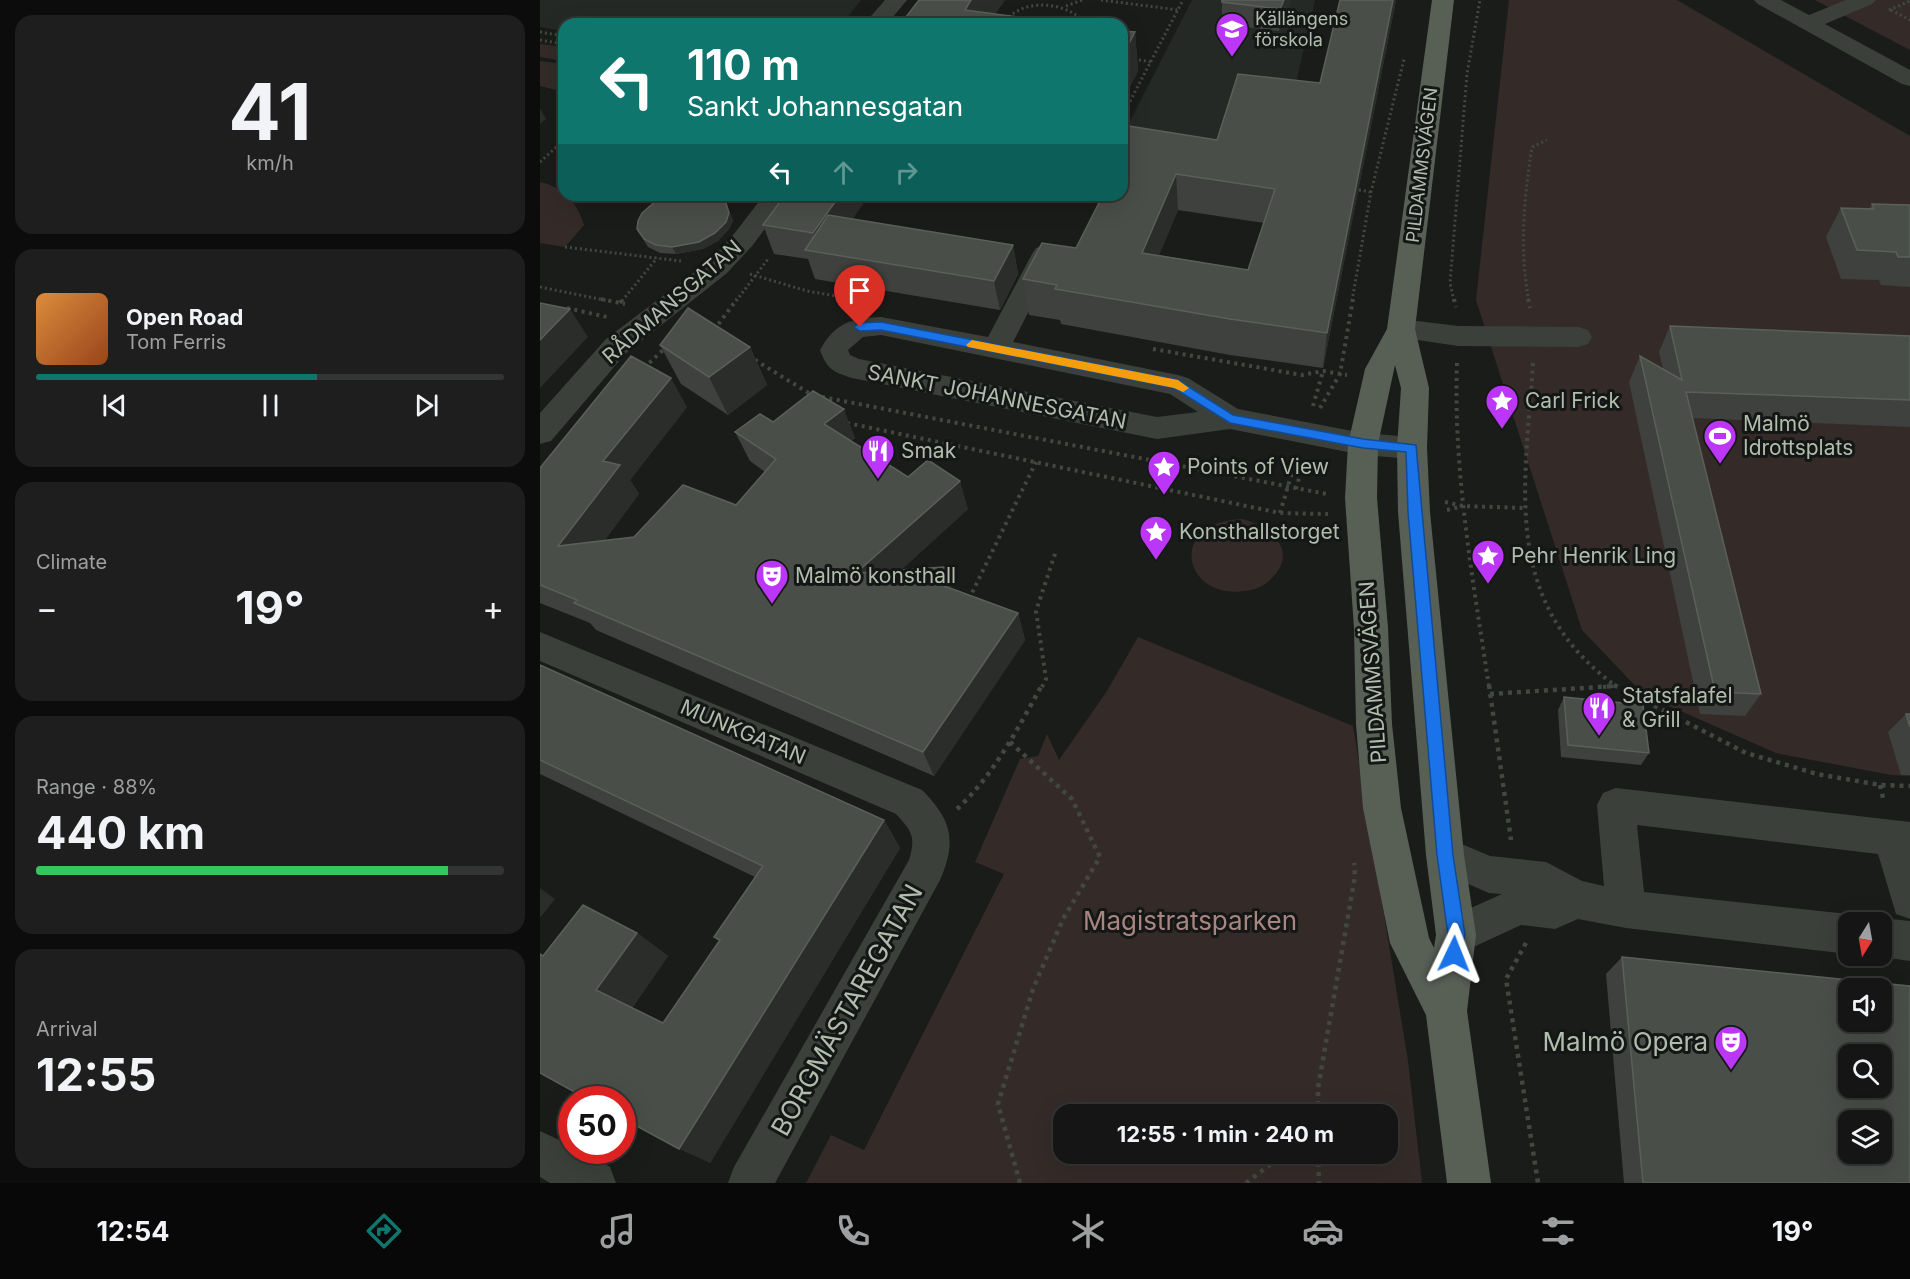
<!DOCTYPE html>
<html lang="en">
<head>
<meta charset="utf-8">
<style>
  :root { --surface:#141514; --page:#1d1e1d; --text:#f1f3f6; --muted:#9d9fa0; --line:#333434; --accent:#0f766e }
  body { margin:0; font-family:Inter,sans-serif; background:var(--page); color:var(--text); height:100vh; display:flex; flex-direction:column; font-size:22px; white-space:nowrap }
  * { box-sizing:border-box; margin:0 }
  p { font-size:20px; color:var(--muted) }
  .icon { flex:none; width:33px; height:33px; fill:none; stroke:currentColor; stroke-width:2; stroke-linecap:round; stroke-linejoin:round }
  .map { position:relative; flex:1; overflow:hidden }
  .sheet { display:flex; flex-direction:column; gap:15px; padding:15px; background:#0b0c0b; width:540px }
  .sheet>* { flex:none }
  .top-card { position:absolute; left:18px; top:18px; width:570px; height:183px; border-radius:18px; box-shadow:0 6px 24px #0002,0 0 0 2px var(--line); background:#0f766e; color:#fff; overflow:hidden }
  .needle { width:39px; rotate:191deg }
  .tools { position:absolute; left:1298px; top:912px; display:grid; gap:12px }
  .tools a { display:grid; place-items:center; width:54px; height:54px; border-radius:12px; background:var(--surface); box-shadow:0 6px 24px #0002,0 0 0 2px var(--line); font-size:30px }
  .speed { position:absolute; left:18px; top:1086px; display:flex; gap:12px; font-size:30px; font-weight:700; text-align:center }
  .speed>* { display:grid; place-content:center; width:78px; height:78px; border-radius:50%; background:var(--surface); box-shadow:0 6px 24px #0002,0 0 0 2px var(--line); line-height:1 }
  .speed .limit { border:9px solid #d22; background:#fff; color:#111 }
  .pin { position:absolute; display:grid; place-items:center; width:51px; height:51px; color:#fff; margin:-62px -26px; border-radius:50% 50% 50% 0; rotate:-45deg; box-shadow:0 0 6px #0007 }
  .pin .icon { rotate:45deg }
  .me { position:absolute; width:66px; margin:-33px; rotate:2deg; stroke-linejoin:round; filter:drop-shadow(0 0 4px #0008) }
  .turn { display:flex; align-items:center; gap:21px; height:126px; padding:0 30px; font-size:27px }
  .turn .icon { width:78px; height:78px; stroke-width:2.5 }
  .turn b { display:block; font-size:42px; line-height:51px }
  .lanes { display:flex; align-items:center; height:57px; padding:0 30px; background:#0003; justify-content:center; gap:30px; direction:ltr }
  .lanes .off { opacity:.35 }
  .big { font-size:45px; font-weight:700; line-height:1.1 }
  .sheet .card { flex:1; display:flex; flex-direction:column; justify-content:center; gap:9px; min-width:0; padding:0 21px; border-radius:18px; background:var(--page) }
  .sheet .dial { align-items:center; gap:0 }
  .dial b { font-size:78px; line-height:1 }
  .song { display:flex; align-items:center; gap:18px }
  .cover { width:72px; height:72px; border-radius:9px; background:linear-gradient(135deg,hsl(30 70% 55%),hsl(20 70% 35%)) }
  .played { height:6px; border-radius:3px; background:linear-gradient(90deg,var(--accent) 60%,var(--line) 60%) }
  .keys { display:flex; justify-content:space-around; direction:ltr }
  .heat { display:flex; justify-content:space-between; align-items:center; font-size:33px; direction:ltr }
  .charge { height:9px; border-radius:4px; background:linear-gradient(90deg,#34c759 88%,var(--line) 0) }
  .trip { position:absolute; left:513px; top:1104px; width:345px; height:60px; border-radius:18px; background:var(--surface); box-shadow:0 6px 24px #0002,0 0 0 2px var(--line); font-weight:700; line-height:60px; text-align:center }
  .menu { display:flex; height:96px; justify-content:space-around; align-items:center; background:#080808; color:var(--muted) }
  .menu .icon { width:42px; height:42px }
  .menu .on { color:var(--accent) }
  .menu b { font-size:27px; color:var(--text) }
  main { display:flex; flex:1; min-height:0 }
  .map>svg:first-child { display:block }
  .built { fill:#252926 }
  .green { fill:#342b29; fill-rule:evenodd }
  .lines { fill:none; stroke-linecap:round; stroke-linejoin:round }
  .path-far2 { stroke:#424840; stroke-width:3; stroke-dasharray:2 3; stroke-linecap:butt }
  .path-far1 { stroke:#424840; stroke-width:4; stroke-dasharray:3 4.5; stroke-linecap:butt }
  .path { stroke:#424840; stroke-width:4.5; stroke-dasharray:4 5; stroke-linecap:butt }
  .minor { fill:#3b413a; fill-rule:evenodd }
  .major { fill:#586056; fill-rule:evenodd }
  .wall { fill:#3e413d; fill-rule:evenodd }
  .shaded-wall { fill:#2a2d2a }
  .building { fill:#4a4e49; stroke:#5a6059; stroke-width:1.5; fill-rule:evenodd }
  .route { fill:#1a73e8; stroke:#114b97; stroke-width:1.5 }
  .slow { fill:#f59e0b }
  .labels { text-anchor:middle; stroke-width:6; stroke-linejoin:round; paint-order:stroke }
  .far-poi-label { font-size:18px; fill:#b0bcac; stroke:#141715; text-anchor:start }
  .far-street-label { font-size:18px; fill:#b0bcac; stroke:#141715 }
  .street-label { font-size:21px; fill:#b0bcac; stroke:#141715 }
  .poi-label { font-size:21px; fill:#b0bcac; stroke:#141715; text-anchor:start }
  .near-park-label { font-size:26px; fill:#a78682; stroke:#141715 }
  .near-street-label { font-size:26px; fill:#b0bcac; stroke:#141715 }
  .near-poi-label { font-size:26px; fill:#b0bcac; stroke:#141715; text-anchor:end }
</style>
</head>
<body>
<main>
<section class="sheet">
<div class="card dial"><b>41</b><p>km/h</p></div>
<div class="card">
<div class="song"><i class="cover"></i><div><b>Open Road</b><p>Tom Ferris</p></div></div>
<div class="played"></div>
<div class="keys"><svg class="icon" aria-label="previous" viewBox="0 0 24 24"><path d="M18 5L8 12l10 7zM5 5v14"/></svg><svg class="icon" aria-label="pause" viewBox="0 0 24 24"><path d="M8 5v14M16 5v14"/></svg><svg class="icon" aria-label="next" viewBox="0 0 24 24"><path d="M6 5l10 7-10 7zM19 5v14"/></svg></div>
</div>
<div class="card"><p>Climate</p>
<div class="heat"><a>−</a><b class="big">19°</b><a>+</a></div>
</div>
<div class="card"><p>Range · 88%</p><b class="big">440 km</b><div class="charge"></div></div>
<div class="card"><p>Arrival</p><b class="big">12:55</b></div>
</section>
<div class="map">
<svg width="1370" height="1183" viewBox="0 0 1370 1183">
  <rect width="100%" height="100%" fill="#1a1c1a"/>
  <path class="built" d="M0,0H321L302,24H24V31L0,27Z
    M652,0H775L754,92L686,144L585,131Z"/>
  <path class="green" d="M969,0H1137L1370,136V776L1351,775L1236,753L1104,695L1042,630L936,300Z
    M1275,0H1370V50Z
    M0,44L24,47V61L0,57Z
    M0,61L24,64V92L0,86Z
    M0,182C23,187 37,202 44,225L25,247L0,243Z
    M702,519C732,527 760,552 730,580C723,587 714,590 705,591C643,600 626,522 702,519Z
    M598,637L813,726L868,1061L882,1183H266L291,1135L324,1150L464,874L435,862L480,759L498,756L507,734L519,760L567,691ZM524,1114H848V1154H524Z"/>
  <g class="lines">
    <path class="path-far2" d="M561,0L638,10
      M526,6L542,0
      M1349,10L1370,1
      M1351,10L1370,20
      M462,24C480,0 516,0 539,17L538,24
      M0,32L24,36
      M0,40L24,44
      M594,59L611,62
      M582,105H588L643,0
      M0,162L24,140
      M814,189L830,192
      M25,247L141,261
      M210,274L267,291L319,300
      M0,287L69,301
      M82,301L117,258
      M196,301L228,259
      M812,301L831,192L864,59
      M914,301L910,283L927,74L940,0
      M989,301C979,250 984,198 992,147L1007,140"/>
    <path class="path-far1" d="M61,299L85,304
      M314,299L319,300
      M914,299L916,307
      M988,299L990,308
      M80,303L83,299
      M27,308L67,317
      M174,330L197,299
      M613,349L762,375L783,371L807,375
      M215,360L272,395
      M917,363C913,471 933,580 949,687
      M993,363C985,487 960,602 1077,687
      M104,368L124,349
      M282,397L787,494
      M773,406L783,371
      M780,408L800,374L813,299
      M307,423L740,513L788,514
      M756,489L764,461
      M905,502L923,506L984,508
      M907,510L923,506
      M740,513L756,459
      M429,599L496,462
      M502,687L506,679L496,611L516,551
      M1063,687L1075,686"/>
    <path class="path" d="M949,685L971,840
      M1074,685L1206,753L1277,774L1340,785L1370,786
      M950,694L1075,686
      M470,742L532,799L560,857L523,919L493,989L458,1104L480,1183
      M1340,785L1344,802
      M417,809C454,775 478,728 502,685
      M986,943L966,979L998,1183
      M778,1114V1088L815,876L814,863
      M778,1154L779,1183
      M706,1183L744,1154"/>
    <path class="minor" d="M345,0H367L347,24H324Z
      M1214,0H1241L1269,15L1306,0H1336L1332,4L1285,24L1370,70V86L1362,84L1218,4Z
      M224,195H250L212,246L187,273L86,353L11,441L0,444V413L66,339L169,261L194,234Z
      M505,245L514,248L518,254L473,342L638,375L648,378L698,409L823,433L872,437L883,440L887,448L883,456L872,459L823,455L690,429L617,439L312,378C293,372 287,369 280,350C295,323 311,318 341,317L448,337L492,254L496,248ZM341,335L630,394L658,412L617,417L319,359L310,355L308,350L323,337Z
      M861,319L918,326L1038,327L1048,330L1052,337L1048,344L1038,347L918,346L851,336L847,329L851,322Z
      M0,632L382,790C412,820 417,841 400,880L235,1183H188L194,1167L369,860C376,837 372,831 356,814L0,661Z
      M1076,788L1370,822V919L1356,914L1338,854L1097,825L1104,892L1308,914L1323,922H1308V954L1086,928L1038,919L1015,929L981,925L916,955L902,949L896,935L902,921L962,894L949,893L891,868L886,855L891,842L905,837L950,856L1006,862L1042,881L1064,886L1057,805L1063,793Z
      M1341,918L1370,921V961L1335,956H1341V922H1330Z
      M0,1131L32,1146V1150H40L70,1167L76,1183H10L0,1177Z"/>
    <path class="major" d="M892,0H914L875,329L889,388L887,448L890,512L924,855L936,935L927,1011L951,1183H907L886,1015L850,943L823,808L816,724L814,628L805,498L808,444L825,369L847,329ZM855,365L861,388L857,448L858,512L886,855L896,935L894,948L889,938L861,808L852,724L848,628L837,498L838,444Z"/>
  </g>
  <path class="wall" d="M379,0H465L455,14L532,24H368L366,17Z
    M682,0H751L739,31L682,24Z
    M856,0L783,368L690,355L521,324L520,320L489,315L483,279L536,248L582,195V125L677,140L780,83ZM638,210L724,223L708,270L619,255Z
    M582,31L595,32L598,71L584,98H582Z
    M245,195H329L312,219L473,245L478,274L460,310L275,279L268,259L234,254L223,225Z
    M1332,204L1370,205V287L1341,285L1339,280L1301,279L1286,237L1301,208L1329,209Z
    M188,208L193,221L189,229L178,241L163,249L136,254L120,253L108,247L97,229Z
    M1130,326L1370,336V427L1152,418L1221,694L1205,716L1160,714L1089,382L1100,356L1123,369L1119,352Z
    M120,345L210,347L227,385L188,415L141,384Z
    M147,407L90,480L99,494L64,541L94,537L196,505L225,472L210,461L195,432L233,422L315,438L311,441L368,477L428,509L362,569L478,613L485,640L394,776L56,630L50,623L0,603V468Z
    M0,665L344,820L360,848L170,1163L3,956L97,933L128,956L92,1008L123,1023L179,941L174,937L215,877L0,774Z
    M1024,697L1109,753L1101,765L1021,757L1018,710Z
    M1366,714H1370V775H1361L1348,732Z
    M1082,957L1370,1183H1084L1066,974Z"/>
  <path class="shaded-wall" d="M431,0H465L448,24L425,10Z
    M744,0H751L739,31L740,9Z
    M853,0H856L783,368L787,333Z
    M595,32L598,71L584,98L582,57Z
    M0,108L6,119L0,124Z
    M636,174L638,210L605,288L602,253Z
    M300,195H329L289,254L281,253L273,233Z
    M185,200L193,221L189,229L178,241L163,249L136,254L132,247Z
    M473,245L478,274L460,310L454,281Z
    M30,309L48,337L0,388V340Z
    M210,347L227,385L188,415L169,377Z
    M131,378L147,407L90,480L99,494L40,574L18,546L63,461Z
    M304,409L315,438L296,453L284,424Z
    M420,481L428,509L328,600L316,573Z
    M404,567L414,594L404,586Z
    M478,613L485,640L394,776L383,752Z
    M344,820L360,848L170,1163L139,1149Z
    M0,888L15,899L0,918Z
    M97,933L128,956L89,1012L56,990Z"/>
  <path class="building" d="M379,0H431L425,10L532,24H408L409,23L366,17Z
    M682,0H744L740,9L682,2Z
    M800,0H853L787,333L690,319L515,289L517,285L483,279L502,243L536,248L563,195H582V156L583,154L582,153V125L677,140L698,74L780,83ZM636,174L735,189L708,270L602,253Z
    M582,31L595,32L582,57Z
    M128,195H175L185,200L189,213L186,222L175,233L159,242L132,247L116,245L104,239L97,229L98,221L102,213L116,201Z
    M245,195H300L273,233L223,225Z
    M1332,204L1370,205V257H1358L1356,252L1317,250L1301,208L1334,209Z
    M288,215L473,245L454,281L265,250Z
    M0,303L30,309L0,340Z
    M148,308L210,347L169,377L120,345Z
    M1130,326L1370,336V400L1146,392L1221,694L1175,692L1100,356L1142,380Z
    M91,356L131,378L63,461L80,465L18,546L94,537L143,485L196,505L236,459L195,432L220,414L233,422L273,391L304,409L284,424L368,477L388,460L420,481L316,573L404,567V586L478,613L383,752L34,603L37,600L0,585V468Z
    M0,665L344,820L139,1149L82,1118V1100H49L0,1073V954L3,956L43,905L97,933L56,990L123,1023L180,940L174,937L223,866L0,760Z
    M1024,697L1103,705L1109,753L1028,745Z
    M1366,714H1370V727Z
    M1082,957L1370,986V1183H1103ZM1308,988H1341V1022H1308ZM1308,1054H1341V1088H1308ZM1308,1120H1341V1154H1308Z"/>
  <path class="route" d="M341,322L638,380L693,415L823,439L876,445L913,855L925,935L920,960L914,962L908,960L906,954L908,935L897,855L868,512L866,452L823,448L690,423L634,388L341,330L320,331L314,327L320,323Z"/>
  <path class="slow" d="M432,340L638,380L649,388L643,392L634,388L428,347L426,345Z"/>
  <defs>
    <g id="school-pin" transform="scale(1.725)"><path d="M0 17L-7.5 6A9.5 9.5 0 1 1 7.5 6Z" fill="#bb36f7" stroke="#141715"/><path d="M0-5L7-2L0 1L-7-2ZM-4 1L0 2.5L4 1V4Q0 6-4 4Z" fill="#fff"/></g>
    <g id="sight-pin" transform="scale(1.725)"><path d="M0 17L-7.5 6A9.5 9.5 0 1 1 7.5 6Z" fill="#bb36f7" stroke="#141715"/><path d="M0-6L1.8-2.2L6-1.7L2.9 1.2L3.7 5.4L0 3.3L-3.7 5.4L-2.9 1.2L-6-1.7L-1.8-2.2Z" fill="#fff"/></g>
    <g id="stadium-pin" transform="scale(1.725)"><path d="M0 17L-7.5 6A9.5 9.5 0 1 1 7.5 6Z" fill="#bb36f7" stroke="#141715"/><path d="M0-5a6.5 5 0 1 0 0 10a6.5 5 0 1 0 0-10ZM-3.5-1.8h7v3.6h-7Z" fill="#fff"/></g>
    <g id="restaurant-pin" transform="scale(1.725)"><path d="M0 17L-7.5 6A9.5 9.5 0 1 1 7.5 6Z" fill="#bb36f7" stroke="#141715"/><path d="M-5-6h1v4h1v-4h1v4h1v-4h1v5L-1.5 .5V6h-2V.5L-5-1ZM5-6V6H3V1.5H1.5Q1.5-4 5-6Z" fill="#fff"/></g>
    <g id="theatre-pin" transform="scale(1.725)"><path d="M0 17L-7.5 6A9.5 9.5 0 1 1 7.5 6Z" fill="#bb36f7" stroke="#141715"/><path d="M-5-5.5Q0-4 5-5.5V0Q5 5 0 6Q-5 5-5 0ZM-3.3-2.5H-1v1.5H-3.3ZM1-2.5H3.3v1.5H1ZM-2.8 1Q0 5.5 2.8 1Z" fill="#fff"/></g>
  </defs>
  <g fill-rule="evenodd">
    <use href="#school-pin" x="692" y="29"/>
    <use href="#sight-pin" x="962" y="401"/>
    <use href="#stadium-pin" x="1180" y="436"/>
    <use href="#restaurant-pin" x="338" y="451"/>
    <use href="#sight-pin" x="624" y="467"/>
    <use href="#sight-pin" x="616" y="532"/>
    <use href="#sight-pin" x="948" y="556"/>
    <use href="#theatre-pin" x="232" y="576"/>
    <use href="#restaurant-pin" x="1059" y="708"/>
    <use href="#theatre-pin" x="1191" y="1042"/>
  </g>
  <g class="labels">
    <g class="far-poi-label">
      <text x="715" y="25">Källängens<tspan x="715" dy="21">förskola</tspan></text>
    </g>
    <g class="far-street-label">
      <text transform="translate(882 165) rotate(-83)" y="6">PILDAMMSVÄGEN</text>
    </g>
    <g class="street-label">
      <text transform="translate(132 302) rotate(-41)" y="7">RÅDMANSGATAN</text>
      <text transform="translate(457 397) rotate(11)" y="7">SANKT JOHANNESGATAN</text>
      <text transform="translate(833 672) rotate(-94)" y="7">PILDAMMSVÄGEN</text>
      <text transform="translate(203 732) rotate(23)" y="7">MUNKGATAN</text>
    </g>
    <g class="poi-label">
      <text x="985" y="408">Carl Frick</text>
      <text x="1203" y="431">Malmö<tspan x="1203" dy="24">Idrottsplats</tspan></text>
      <text x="361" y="458">Smak</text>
      <text x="647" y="474">Points of View</text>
      <text x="639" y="539">Konsthallstorget</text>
      <text x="971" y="563">Pehr Henrik Ling</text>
      <text x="255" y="583">Malmö konsthall</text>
      <text x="1082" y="703">Statsfalafel<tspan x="1082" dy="24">&amp; Grill</tspan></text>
    </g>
    <g class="near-park-label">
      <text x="650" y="930">Magistratsparken</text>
    </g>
    <g class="near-street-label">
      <text transform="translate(307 1010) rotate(-61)" y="9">BORGMÄSTAREGATAN</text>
    </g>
    <g class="near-poi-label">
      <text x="1168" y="1051">Malmö Opera</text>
    </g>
  </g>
</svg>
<div class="tools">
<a><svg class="needle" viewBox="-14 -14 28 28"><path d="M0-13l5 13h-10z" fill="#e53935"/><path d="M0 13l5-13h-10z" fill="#9d9fa0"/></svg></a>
<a><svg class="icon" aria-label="sound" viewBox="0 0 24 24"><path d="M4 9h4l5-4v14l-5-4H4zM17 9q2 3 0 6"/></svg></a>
<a><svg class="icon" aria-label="search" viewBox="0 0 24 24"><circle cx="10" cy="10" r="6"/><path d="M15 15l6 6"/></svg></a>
<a><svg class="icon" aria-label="layers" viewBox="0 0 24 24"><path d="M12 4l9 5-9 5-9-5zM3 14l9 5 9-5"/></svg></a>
</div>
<div class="speed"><div class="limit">50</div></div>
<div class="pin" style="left:320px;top:327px;background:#d93025"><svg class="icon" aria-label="arrive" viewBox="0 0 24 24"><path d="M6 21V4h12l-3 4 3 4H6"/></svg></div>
<svg class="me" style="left:914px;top:954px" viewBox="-20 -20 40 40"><path d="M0-17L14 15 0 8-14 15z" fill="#1a73e8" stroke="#fff" stroke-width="4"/></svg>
<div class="trip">12:55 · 1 min · 240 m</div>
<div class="top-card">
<div class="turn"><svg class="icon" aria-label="left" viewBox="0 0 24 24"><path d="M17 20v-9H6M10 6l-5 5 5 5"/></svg><div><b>110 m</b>Sankt Johannesgatan</div></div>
<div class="lanes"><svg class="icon" aria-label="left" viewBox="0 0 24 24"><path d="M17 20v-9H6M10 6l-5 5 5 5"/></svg><svg class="icon off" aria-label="ahead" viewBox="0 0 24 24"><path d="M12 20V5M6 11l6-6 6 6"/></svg><svg class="icon off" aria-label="right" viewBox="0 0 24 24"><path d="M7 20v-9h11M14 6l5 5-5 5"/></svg></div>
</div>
</div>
</main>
<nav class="menu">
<b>12:54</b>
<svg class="icon on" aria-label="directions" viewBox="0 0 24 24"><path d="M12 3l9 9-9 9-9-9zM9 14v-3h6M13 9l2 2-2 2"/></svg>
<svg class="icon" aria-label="music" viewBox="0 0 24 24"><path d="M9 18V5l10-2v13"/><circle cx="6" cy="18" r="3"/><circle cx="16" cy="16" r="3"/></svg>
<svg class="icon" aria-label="phone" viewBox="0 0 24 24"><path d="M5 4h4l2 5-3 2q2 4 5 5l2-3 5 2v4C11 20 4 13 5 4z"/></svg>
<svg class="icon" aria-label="climate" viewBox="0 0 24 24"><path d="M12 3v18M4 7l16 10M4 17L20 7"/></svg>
<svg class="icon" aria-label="car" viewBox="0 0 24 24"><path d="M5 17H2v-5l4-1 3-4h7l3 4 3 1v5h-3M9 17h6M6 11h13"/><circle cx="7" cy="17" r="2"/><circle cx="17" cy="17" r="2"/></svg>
<svg class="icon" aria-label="filters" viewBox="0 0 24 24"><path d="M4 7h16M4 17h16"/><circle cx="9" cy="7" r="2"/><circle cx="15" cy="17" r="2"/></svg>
<b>19°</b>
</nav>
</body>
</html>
